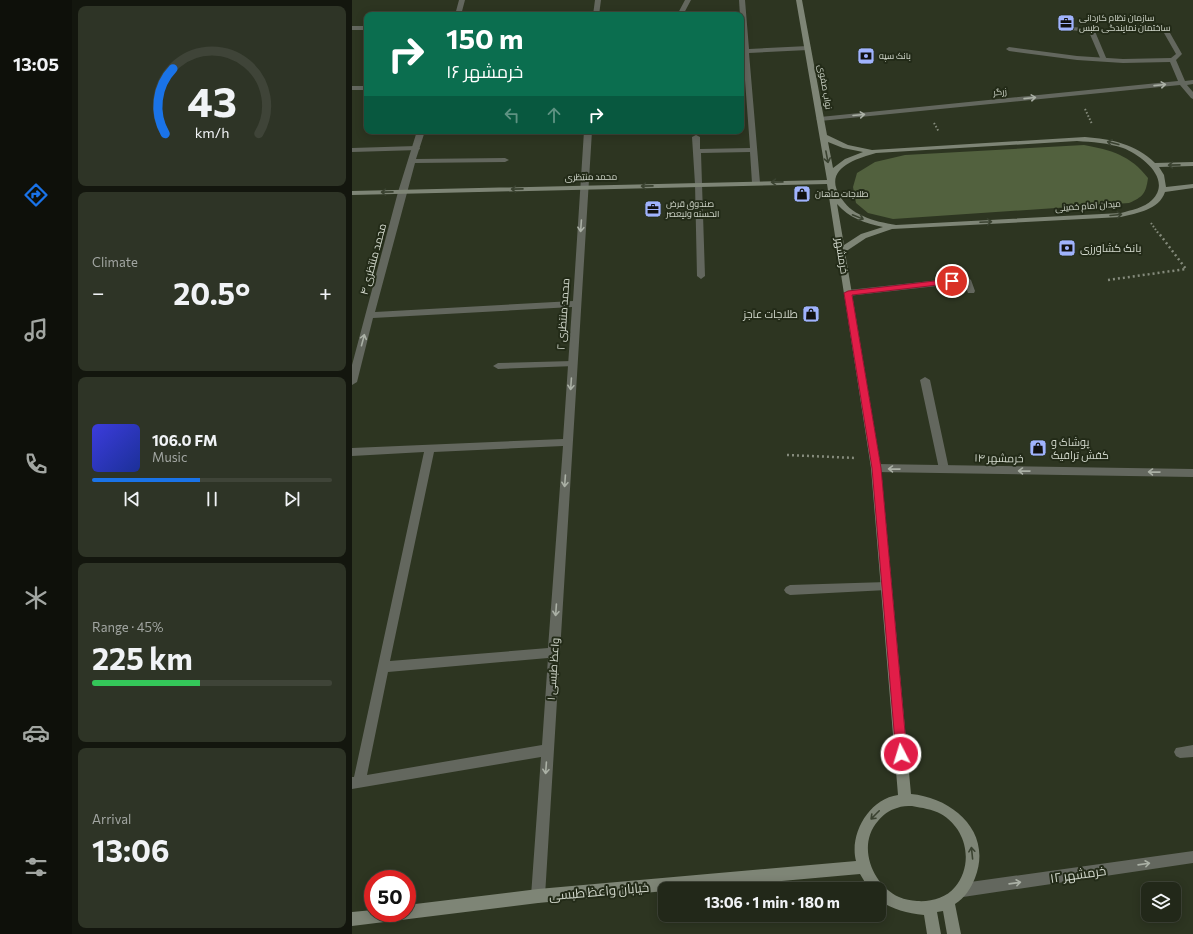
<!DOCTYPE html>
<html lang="en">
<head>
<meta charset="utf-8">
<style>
  :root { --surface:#222819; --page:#2e3426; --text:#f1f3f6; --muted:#a2a6a2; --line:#3f4438; --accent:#1a73e8 }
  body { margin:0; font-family:Commissioner,Cairo,sans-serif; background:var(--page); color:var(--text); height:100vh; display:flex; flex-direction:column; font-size:15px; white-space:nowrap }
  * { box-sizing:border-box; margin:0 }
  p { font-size:13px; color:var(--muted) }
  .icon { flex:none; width:22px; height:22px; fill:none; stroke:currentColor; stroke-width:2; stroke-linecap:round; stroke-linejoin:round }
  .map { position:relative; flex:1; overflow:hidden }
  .details { display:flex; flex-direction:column; gap:6px; padding:6px; background:#13160e; width:280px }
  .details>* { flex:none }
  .banner { position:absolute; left:12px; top:12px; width:380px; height:122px; border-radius:8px; box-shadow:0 2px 10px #0003,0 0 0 1px var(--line); background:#0b6e4f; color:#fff; overflow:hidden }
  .controls { position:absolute; left:789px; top:882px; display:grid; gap:8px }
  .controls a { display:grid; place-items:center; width:40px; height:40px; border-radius:8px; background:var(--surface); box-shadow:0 2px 10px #0003,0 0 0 1px var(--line); font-size:20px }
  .speed { position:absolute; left:12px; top:870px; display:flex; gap:8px; font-size:20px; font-weight:700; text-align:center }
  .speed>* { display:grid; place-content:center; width:52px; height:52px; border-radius:50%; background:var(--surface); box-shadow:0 2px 10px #0003,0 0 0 1px var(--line); line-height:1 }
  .speed .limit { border:6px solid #d22; background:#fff; color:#111 }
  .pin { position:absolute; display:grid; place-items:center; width:34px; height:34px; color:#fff; margin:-17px; border:2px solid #fff; border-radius:50%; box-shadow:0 1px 4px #0007 }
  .me { position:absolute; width:44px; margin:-22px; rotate:355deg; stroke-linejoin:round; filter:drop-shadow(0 0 3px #0008) }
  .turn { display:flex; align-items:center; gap:14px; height:84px; padding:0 16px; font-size:18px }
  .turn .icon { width:52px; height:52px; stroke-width:2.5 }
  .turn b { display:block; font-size:28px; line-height:34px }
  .lanes { display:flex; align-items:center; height:38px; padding:0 16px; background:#0003; justify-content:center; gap:20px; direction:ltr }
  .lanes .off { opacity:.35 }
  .big { font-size:30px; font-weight:700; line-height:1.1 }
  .details .widget { flex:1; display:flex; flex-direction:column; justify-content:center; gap:6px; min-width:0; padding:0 14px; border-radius:8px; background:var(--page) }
  .details .dial { align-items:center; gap:0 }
  .dial svg { height:104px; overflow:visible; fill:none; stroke:var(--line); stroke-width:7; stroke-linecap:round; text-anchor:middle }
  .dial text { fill:var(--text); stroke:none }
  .song { display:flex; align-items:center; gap:12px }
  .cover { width:48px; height:48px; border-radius:6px; background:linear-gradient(135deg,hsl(240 70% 55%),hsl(230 70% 35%)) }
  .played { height:4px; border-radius:2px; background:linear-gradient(90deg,var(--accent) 45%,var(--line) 45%) }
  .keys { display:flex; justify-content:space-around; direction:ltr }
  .heat { display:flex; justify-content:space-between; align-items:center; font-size:22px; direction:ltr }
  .charge { height:6px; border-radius:3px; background:linear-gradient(90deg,#34c759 45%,var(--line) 0) }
  .trip { position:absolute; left:306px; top:882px; width:228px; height:40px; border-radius:8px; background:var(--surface); box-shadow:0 2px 10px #0003,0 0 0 1px var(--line); font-weight:700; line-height:40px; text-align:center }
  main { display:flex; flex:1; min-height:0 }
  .tabs { display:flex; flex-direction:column; width:72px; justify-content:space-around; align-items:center; background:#0e100a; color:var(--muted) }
  .tabs .icon { width:28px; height:28px }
  .tabs .current { color:var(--accent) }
  .tabs b { font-size:18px; color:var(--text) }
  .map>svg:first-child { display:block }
  .green { fill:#52613e }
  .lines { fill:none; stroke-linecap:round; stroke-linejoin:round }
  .path-far1 { stroke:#858b7c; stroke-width:2; stroke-dasharray:1.5 2; stroke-linecap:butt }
  .path { stroke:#858b7c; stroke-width:2.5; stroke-dasharray:2 3; stroke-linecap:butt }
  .lane { fill:#63675e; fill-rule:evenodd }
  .street { fill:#63675e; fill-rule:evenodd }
  .secondary { fill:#7e8576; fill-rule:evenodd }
  .oneway { stroke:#aab0a5 }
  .oneway2 { stroke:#3a4230 }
  .route { fill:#e11d48; stroke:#92132f }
  .labels { text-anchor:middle; stroke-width:4; stroke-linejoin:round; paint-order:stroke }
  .far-poi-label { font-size:9px; fill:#d1d7cb; stroke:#232b18; text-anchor:start }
  .far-street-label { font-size:9px; fill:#d1d7cb; stroke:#232b18 }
  .poi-label { font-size:11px; fill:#d1d7cb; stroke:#232b18; text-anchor:start }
  .street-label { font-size:11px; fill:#d1d7cb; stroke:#232b18 }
  .near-street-label { font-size:13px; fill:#d1d7cb; stroke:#232b18 }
</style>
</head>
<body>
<main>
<nav class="tabs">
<b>13:05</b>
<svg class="icon current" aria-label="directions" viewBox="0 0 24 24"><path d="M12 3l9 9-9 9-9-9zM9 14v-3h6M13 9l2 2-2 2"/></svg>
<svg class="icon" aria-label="music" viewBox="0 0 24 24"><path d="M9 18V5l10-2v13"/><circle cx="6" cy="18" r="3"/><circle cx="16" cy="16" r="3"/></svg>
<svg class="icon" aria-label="phone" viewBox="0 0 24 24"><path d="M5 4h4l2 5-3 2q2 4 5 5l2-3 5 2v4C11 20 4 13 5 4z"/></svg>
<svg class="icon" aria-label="climate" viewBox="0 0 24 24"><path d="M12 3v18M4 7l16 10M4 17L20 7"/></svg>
<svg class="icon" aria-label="car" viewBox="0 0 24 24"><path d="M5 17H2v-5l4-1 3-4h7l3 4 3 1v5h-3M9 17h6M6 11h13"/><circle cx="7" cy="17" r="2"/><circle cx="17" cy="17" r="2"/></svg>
<svg class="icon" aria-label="filters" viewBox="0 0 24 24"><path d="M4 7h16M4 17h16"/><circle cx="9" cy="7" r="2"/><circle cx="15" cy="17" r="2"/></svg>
</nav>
<section class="details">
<div class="widget dial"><svg viewBox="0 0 100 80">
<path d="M14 69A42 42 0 1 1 86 69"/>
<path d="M14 69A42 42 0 0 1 20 19" stroke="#1a73e8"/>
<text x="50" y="56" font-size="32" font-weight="700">43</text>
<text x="50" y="72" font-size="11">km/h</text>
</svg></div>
<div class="widget"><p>Climate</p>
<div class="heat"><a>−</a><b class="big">20.5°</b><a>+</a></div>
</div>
<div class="widget">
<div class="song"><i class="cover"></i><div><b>106.0 FM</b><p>Music</p></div></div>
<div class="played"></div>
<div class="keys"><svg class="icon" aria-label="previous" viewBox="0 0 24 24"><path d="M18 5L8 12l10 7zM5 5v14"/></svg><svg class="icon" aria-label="pause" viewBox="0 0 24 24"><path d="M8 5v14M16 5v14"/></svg><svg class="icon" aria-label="next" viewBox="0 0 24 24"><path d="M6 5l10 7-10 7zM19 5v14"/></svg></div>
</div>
<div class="widget"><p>Range · 45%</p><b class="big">225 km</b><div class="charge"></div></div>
<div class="widget"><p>Arrival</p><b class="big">13:06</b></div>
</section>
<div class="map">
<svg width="841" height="934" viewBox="0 0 841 934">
  <rect width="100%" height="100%" fill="#2d3521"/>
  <path class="green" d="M732,145C759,150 778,155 796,178C794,193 791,197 777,203L541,219L516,213L504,203L501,187L505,173L523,162L553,155Z"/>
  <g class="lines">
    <path class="path-far1" d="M733,109L740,124
      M582,123L587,132
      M799,223L806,233"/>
    <path class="path" d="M756,280L834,269L806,232
      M435,455L504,458"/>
    <path class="lane" d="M333,0H339L331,15H325Z
      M710,26L742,29L755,60L754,61L749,60L737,32L708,29L707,28Z
      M64,146L68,148L67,150L0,152V148Z
      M615,277L619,280L623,291L622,293H616L612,283L496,296L492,293L496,290Z
      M220,361L223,362L225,364L223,366L146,369L141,366L146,363Z
      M573,377L578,380L597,469L596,472H588L587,469L568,380Z
      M535,582L539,583L540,586L539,589L535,590L438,595L434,593L432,590L434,587L438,585Z
      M841,745V757L828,758L824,756L822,752L824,748Z"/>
    <path class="street" d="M107,0H113L109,15H103Z
      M243,0H249L247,15H241Z
      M387,0H393L397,49L456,46L459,48L456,50L397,53L408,183L407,185H404L400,183L398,152L349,153L353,276L349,279L345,276L343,184L340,137L344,135L348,137V149L398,148L391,53H389V49H390Z
      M0,26H15V30H0Z
      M815,31L818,33L830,54L824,60L833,81L841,80V84L835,85L841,92V99L839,98L828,85L468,121L464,119L468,117L826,81L818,62L771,63L725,60L657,51L654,49L657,47L725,56L771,59L819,58L824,54L812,33Z
      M0,86H15V90H0Z
      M65,131H73L64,159L153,158L157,160L153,162L63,163L23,312L221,301L232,131H240L193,896L191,901L186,903L181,901L179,896L189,757L0,789V777H2L72,452L0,456V448L211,439L220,307L21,318L5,382L0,385V365L46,192ZM211,446L196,648L38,661L82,452ZM196,658L190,745L15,775L36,672Z
      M524,464L841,469V477L524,472L520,471L519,468L520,465Z
      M841,851V863L611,897L606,895L604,890L606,885L611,883Z"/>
    <path class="secondary" d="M444,0H450L475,135L496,145L520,150L733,137C759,139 784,144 803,163L841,162V166L807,167L812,175L814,187L841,184V188L813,192C807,210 785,213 769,217L540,229L514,238L493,252L529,468L559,794C601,798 641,832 623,878C619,888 613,898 603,904L609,934H595L591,911L585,912L589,934H575L572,915C555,913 541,910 527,900V889H517L508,874L339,889H313V891L186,903L0,926V912L21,910V913H55V905L186,889L504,861C497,834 517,799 546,795L519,468L475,184L0,195V191L475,180ZM725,141C740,142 756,143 771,148C789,155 821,179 800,200C792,208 779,210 769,213L544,225C533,223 521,221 511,216C501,212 493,205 488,196C471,169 503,159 524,153ZM476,142L491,148L511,152L493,159L481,168ZM485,204C497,218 513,223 531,227L509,234L492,245ZM560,806C570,808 580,809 589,814C615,829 622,864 603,887C594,898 579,902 565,901C559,900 553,900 547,897C521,885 504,846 526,821C531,815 537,810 545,808C550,806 555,806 560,806Z"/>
  </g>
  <defs><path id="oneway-shaft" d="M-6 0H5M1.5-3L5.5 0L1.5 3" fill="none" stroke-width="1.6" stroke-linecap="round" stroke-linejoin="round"/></defs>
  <g class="oneway">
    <use href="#oneway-shaft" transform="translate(808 85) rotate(-6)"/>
    <use href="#oneway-shaft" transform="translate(678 98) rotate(-6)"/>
    <use href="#oneway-shaft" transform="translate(507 115) rotate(-5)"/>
    <use href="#oneway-shaft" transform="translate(229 226) rotate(94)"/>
    <use href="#oneway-shaft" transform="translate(11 340) rotate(-75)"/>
    <use href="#oneway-shaft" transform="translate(219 384) rotate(94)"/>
    <use href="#oneway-shaft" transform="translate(542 469) rotate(-179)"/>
    <use href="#oneway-shaft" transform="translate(672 471) rotate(-179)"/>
    <use href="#oneway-shaft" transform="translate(802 472) rotate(-179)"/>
    <use href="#oneway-shaft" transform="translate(213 481) rotate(94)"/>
    <use href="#oneway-shaft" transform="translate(204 610) rotate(94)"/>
    <use href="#oneway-shaft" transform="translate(194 768) rotate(94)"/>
    <use href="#oneway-shaft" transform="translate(792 864) rotate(-8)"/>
    <use href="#oneway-shaft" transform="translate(663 883) rotate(-8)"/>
  </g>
  <g class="oneway2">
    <use href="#oneway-shaft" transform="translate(761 143) rotate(-166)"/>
    <use href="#oneway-shaft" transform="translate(475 157) rotate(79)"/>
    <use href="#oneway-shaft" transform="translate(822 165) rotate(179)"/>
    <use href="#oneway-shaft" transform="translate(425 182) rotate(179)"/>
    <use href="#oneway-shaft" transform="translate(295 186) rotate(179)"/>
    <use href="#oneway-shaft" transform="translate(165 189) rotate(179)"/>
    <use href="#oneway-shaft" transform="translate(35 192) rotate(179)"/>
    <use href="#oneway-shaft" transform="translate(764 215) rotate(-5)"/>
    <use href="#oneway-shaft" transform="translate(506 217) rotate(22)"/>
    <use href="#oneway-shaft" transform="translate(634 222) rotate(-3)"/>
    <use href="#oneway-shaft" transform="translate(523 815) rotate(135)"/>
    <use href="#oneway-shaft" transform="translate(620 853) rotate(-96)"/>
  </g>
  <path class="route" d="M600,279L604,281L603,283L500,295L529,468L555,754L553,757L549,759L545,757L544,754L520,468L492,293L496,291Z"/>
  <defs>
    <g id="office-square" transform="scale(0.9)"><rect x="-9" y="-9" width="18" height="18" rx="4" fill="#a0b3fd" stroke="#232b18"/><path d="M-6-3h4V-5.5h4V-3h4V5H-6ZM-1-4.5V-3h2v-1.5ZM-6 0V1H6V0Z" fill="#111"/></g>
    <g id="bank-square" transform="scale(0.9)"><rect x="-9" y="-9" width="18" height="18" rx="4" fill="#a0b3fd" stroke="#232b18"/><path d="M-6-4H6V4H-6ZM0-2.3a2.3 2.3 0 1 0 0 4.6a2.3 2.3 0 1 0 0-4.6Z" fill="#111"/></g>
    <g id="shop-square" transform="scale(0.9)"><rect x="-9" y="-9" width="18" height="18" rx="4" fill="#a0b3fd" stroke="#232b18"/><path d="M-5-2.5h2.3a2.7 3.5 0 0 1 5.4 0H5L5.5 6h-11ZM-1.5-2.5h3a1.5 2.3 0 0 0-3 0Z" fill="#111"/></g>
  </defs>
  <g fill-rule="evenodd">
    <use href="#office-square" x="714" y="23"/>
    <use href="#bank-square" x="514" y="56"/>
    <use href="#shop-square" x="450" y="194"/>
    <use href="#office-square" x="301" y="209"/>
    <use href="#bank-square" x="715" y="248"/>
    <use href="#shop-square" x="459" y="314"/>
    <use href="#shop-square" x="686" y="448"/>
  </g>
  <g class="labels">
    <g class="far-poi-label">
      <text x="727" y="21">سازمان نظام کاردانی<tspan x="727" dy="10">ساختمان نمایندگی طبس</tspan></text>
      <text x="527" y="59">بانک سپه</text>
      <text x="463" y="197">طلاجات ماهان</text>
      <text x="314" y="207">صندوق قرض<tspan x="314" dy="10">الحسنه ولیعصر</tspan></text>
    </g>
    <g class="far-street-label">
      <text transform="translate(473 87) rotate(80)" y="3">نواب صفوی</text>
      <text transform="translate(648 92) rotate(-5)" y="3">زرگر</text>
      <text transform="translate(239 177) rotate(-1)" y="3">محمد منتظری</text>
      <text transform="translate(736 206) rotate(-4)" y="3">میدان امام خمینی</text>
    </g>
    <g class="poi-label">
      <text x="728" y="252">بانک کشاورزی</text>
      <text x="446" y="318" text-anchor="end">طلاجات عاجز</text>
      <text x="699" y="446">پوشاک و<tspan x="699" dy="13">کفش ترافیک</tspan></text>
    </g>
    <g class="street-label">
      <text transform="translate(490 256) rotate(81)" y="4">خرمشهر</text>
      <text transform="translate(21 259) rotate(-75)" y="4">محمد منتظری ۴</text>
      <text transform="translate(211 314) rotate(-86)" y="4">محمد منتظری ۲</text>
      <text transform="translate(647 458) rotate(1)" y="4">خرمشهر ۱۴</text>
      <text transform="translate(201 669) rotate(-86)" y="4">واعظ طبسی ۱</text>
    </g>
    <g class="near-street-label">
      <text transform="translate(726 874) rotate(-8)" y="5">خرمشهر ۱۲</text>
      <text transform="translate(247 891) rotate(-5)" y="5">خیابان واعظ طبسی</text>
    </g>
  </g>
</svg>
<div class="controls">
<a><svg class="icon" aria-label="layers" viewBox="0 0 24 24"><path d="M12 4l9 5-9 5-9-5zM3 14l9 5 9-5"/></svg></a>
</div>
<div class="speed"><div class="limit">50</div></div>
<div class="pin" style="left:600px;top:281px;background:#d93025"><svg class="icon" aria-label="arrive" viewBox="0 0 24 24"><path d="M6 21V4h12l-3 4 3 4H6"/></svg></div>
<svg class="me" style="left:549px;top:754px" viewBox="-20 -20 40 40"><circle r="17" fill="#e11d48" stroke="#fff" stroke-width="3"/><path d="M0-11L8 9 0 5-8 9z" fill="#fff"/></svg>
<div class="trip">13:06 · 1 min · 180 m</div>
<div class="banner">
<div class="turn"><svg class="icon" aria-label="right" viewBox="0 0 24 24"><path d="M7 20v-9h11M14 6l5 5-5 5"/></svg><div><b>150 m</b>خرمشهر ۱۶</div></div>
<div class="lanes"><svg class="icon off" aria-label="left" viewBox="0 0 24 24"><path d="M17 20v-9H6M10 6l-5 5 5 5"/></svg><svg class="icon off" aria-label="ahead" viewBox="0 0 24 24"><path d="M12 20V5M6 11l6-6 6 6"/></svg><svg class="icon" aria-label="right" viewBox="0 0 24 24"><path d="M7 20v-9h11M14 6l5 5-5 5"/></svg></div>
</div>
</div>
</main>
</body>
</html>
